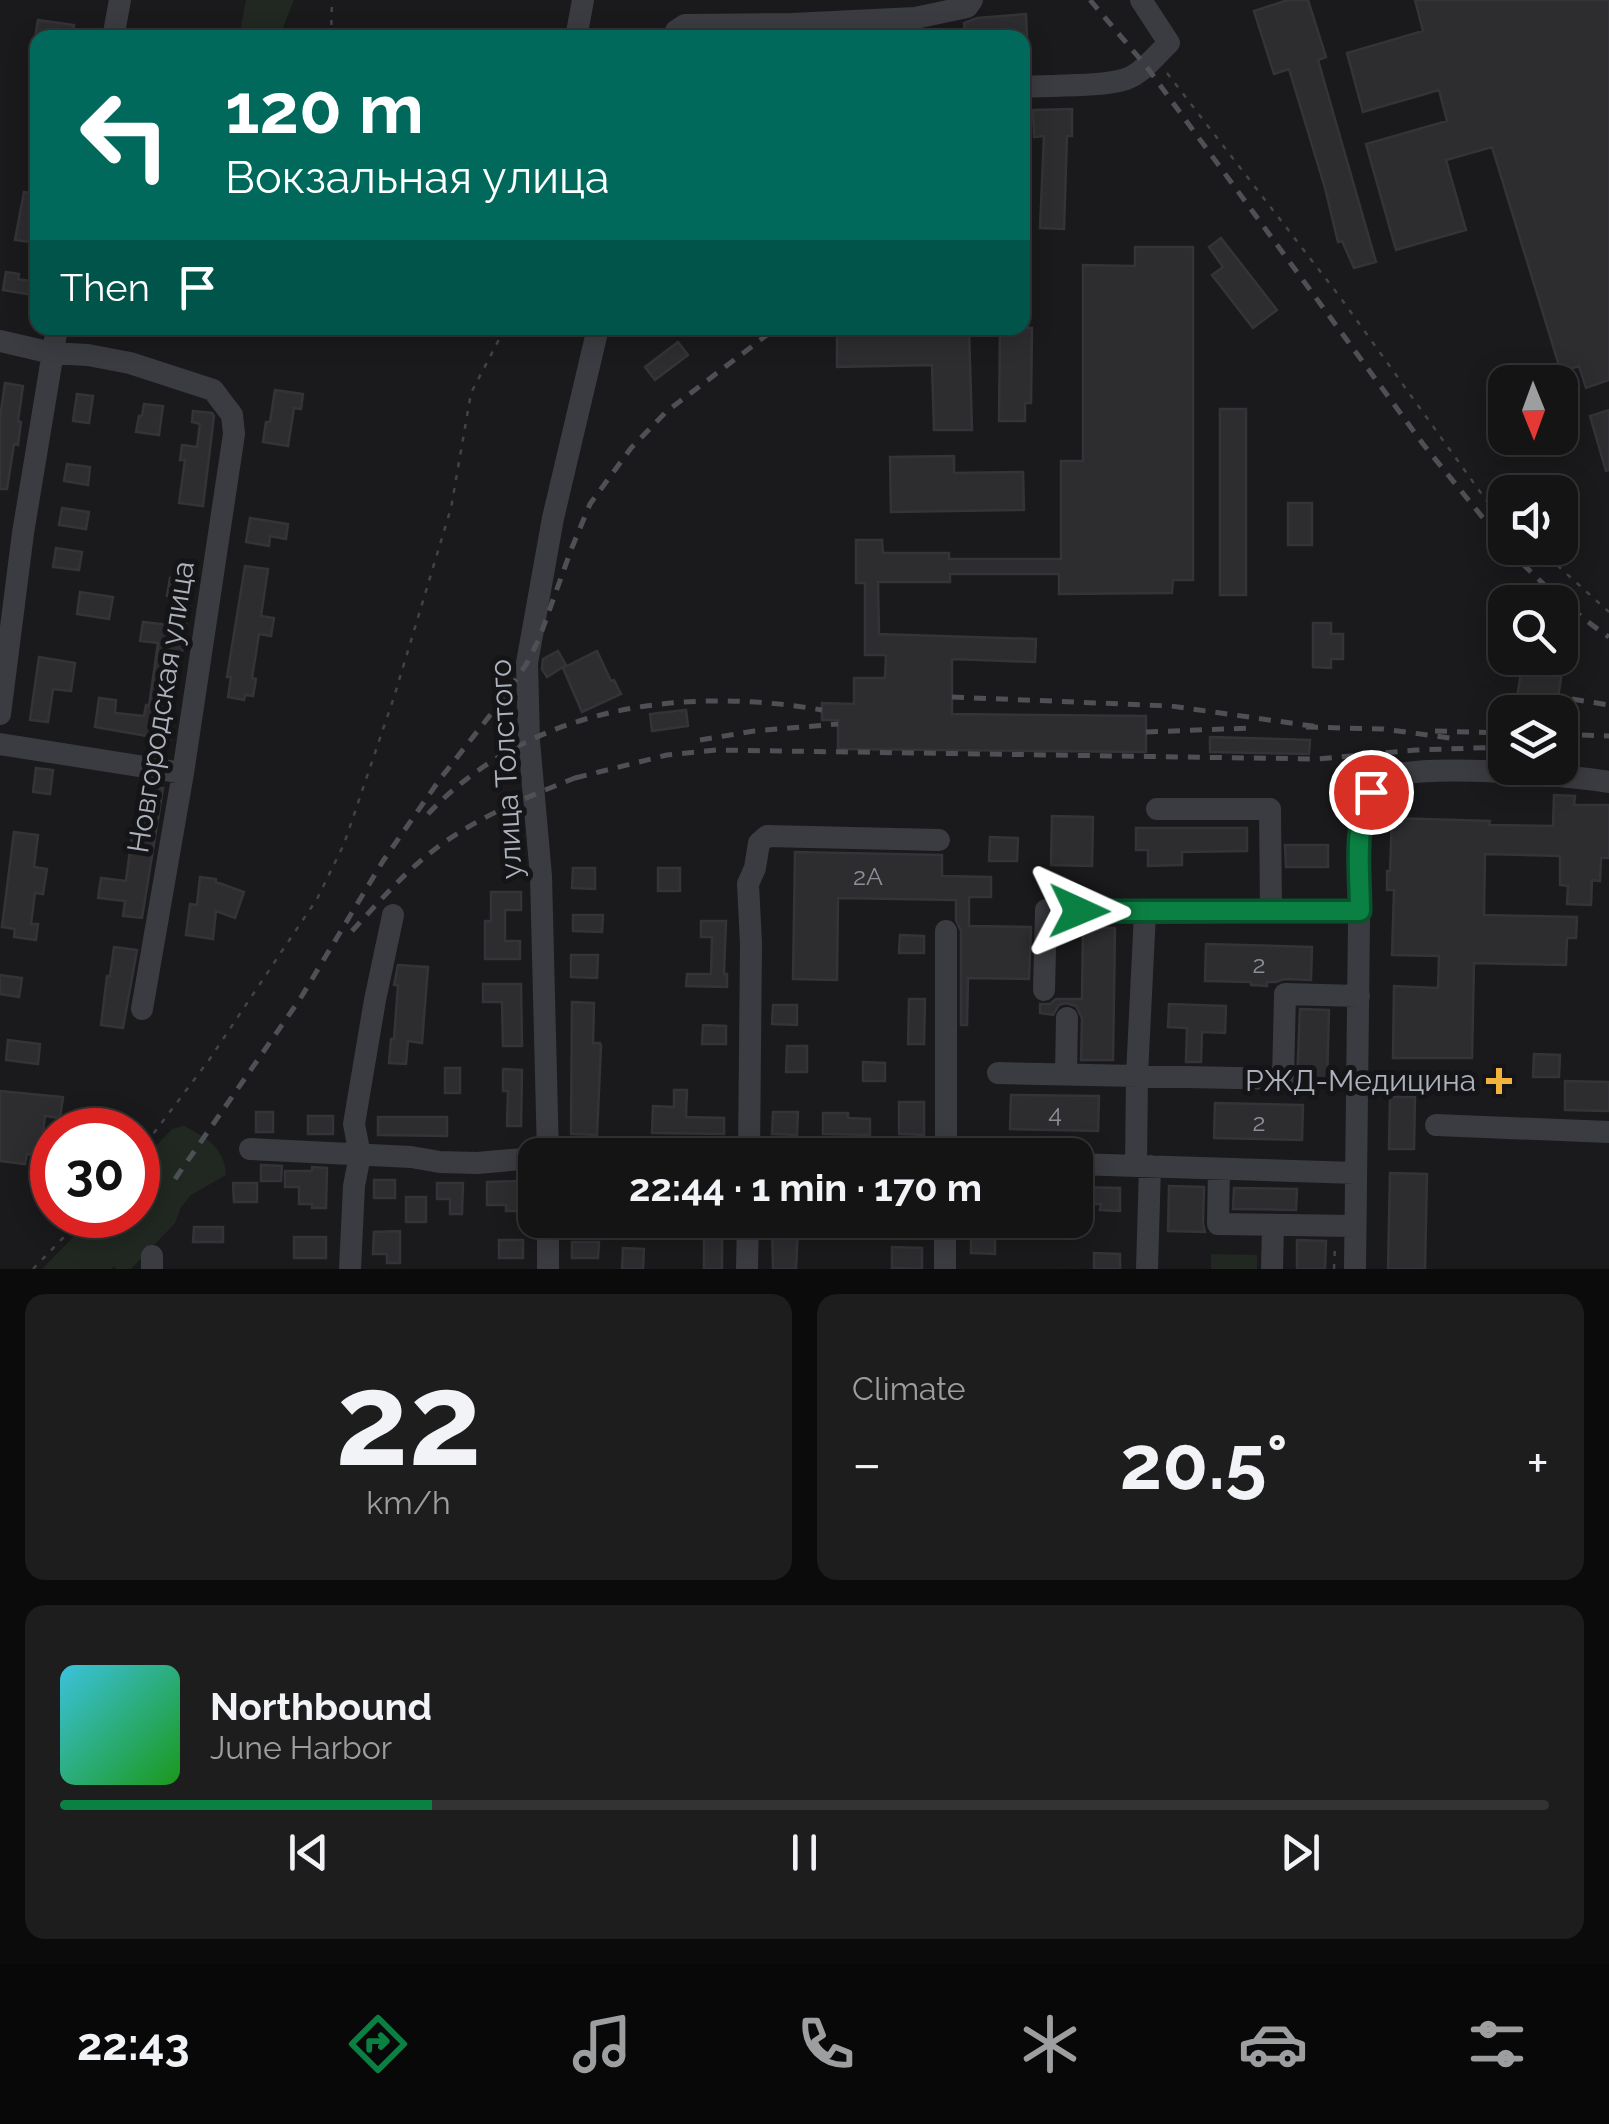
<!DOCTYPE html>
<html lang="en">
<head>
<meta charset="utf-8">
<style>
  :root { --surface:#141415; --page:#1d1d1e; --text:#f1f3f6; --muted:#9d9ea0; --line:#333334; --accent:#0b8043 }
  body { margin:0; font-family:Raleway,sans-serif; background:var(--page); color:var(--text); height:100vh; display:flex; flex-direction:column; font-size:38px; white-space:nowrap }
  * { box-sizing:border-box; margin:0 }
  p { font-size:32px; color:var(--muted) }
  .icon { flex:none; width:55px; height:55px; fill:none; stroke:currentColor; stroke-width:2; stroke-linecap:round; stroke-linejoin:round }
  .map { position:relative; height:1269px; overflow:hidden }
  .details { display:flex; flex-direction:column; gap:25px; padding:25px; background:#0b0b0c; flex:1 }
  .details>* { flex:none }
  .top-card { position:absolute; left:30px; top:30px; width:1000px; height:305px; border-radius:20px; box-shadow:0 5px 25px #0003,0 0 0 2px var(--line); background:#00695c; color:#fff; overflow:hidden }
  .needle { width:65px; rotate:179deg }
  .buttons { position:absolute; left:1488px; top:365px; display:grid; gap:20px }
  .buttons a { display:grid; place-items:center; width:90px; height:90px; border-radius:20px; background:var(--surface); box-shadow:0 5px 25px #0003,0 0 0 2px var(--line); font-size:50px }
  .speed { position:absolute; left:30px; top:1108px; display:flex; gap:20px; font-size:50px; font-weight:700; text-align:center }
  .speed>* { display:grid; place-content:center; width:130px; height:130px; border-radius:50%; background:var(--surface); box-shadow:0 5px 25px #0003,0 0 0 2px var(--line); line-height:1 }
  .speed .limit { border:15px solid #d22; background:#fff; color:#111 }
  .pin { position:absolute; display:grid; place-items:center; width:85px; height:85px; color:#fff; margin:-42px; border:5px solid #fff; border-radius:50%; box-shadow:0 2px 10px #0007 }
  .me { position:absolute; width:110px; margin:-55px; rotate:91deg; stroke-linejoin:round; filter:drop-shadow(0 0 8px #0008) }
  .turn { display:flex; align-items:center; gap:35px; height:210px; padding:0 30px; font-size:45px }
  .turn .icon { width:130px; height:130px; stroke-width:2.5 }
  .turn b { display:block; font-size:70px; line-height:85px }
  .then { display:flex; align-items:center; height:95px; padding:0 30px; background:#0003; gap:20px; font-size:38px }
  .big { font-size:75px; font-weight:700; line-height:1.1 }
  .details .card { flex:1; display:flex; flex-direction:column; justify-content:center; gap:15px; min-width:0; padding:0 35px; border-radius:20px; background:var(--page) }
  .details .dial { align-items:center; gap:0 }
  .dial b { font-size:130px; line-height:1 }
  .song { display:flex; align-items:center; gap:30px }
  .cover { width:120px; height:120px; border-radius:15px; background:linear-gradient(135deg,hsl(190 70% 55%),hsl(120 70% 35%)) }
  .played { height:10px; border-radius:5px; background:linear-gradient(90deg,var(--accent) 25%,var(--line) 25%) }
  .keys { display:flex; justify-content:space-around; direction:ltr }
  .heat { display:flex; justify-content:space-between; align-items:center; font-size:55px; direction:ltr }
  .details .tiles { flex:1; display:grid; gap:25px; grid-template-columns:1fr 1fr }
  .card:last-child { grid-column:span 2 }
  .trip { position:absolute; left:518px; top:1138px; width:575px; height:100px; border-radius:20px; background:var(--surface); box-shadow:0 5px 25px #0003,0 0 0 2px var(--line); font-weight:700; line-height:100px; text-align:center }
  .tab-bar { display:flex; height:160px; justify-content:space-around; align-items:center; background:#080808; color:var(--muted) }
  .tab-bar .icon { width:70px; height:70px }
  .tab-bar .current { color:var(--accent) }
  .tab-bar b { font-size:45px; color:var(--text) }
  .map>svg:first-child { display:block }
  .green { fill:#202821 }
  .building { fill:#2d2d30; stroke:#343438; stroke-width:2.5 }
  .lines { fill:none; stroke-linecap:round; stroke-linejoin:round }
  .path { stroke:#414348; stroke-width:2.5; stroke-dasharray:5 8; stroke-linecap:butt }
  .minor { stroke:#3b3c41; stroke-width:22 }
  .rail { stroke:#4e5056; stroke-width:5; stroke-dasharray:12 10; stroke-linecap:butt }
  .route-casing { stroke:#07532c; stroke-width:25 }
  .route { stroke:#0b8043; stroke-width:18 }
  .poi-dot { fill:#f3b23b; stroke:#151517; stroke-width:4 }
  .labels { text-anchor:middle; stroke-width:10; stroke-linejoin:round; paint-order:stroke }
  .number-label { font-size:25px; fill:#8c8f98 }
  .street-label { font-size:30px; fill:#acb1bc; stroke:#151517 }
  .poi-label { font-size:30px; fill:#acb1bc; stroke:#151517; text-anchor:end }
</style>
</head>
<body>
<div class="map">
<svg width="1609" height="1269" viewBox="0 0 1609 1269">
  <rect width="100%" height="100%" fill="#1a1a1c"/>
  <path class="green" d="M246,0H294L279,37H239Z
    M184,1126C205,1137 225,1147 226,1175L191,1195L181,1207L175,1223L131,1269H116L114,1266L111,1269H42L95,1215H138V1165L172,1129Z
    M1211,1254L1257,1255V1269H1211Z"/>
  <path class="building" d="M1288,0H1308L1326,57L1318,60L1376,262L1354,268L1342,241L1338,242L1325,188L1289,69L1274,74L1254,11Z
    M1415,0H1609V380L1586,388L1579,366L1561,372L1492,147L1446,160L1466,230L1396,250L1366,144L1447,121L1439,90L1363,112L1347,53L1423,31Z
    M1026,14L1027,38H1010V34L965,38L964,23L977,18Z
    M38,20L74,25L72,38H35Z
    M1072,109V136H1067L1064,229L1040,228L1044,136L1034,137L1033,110Z
    M24,192L38,194V243L15,240Z
    M1221,238L1277,310L1253,328L1212,275L1223,267L1209,247Z
    M1135,247H1193V580H1173L1172,593L1059,594V574H950V582H878L879,634L1036,639L1035,662L952,659V714L1146,716V752L838,749V720H822V703L854,704V678H885L886,655H865V583H856V540H882L883,553H949V559H1061V461H1083V265L1135,266Z
    M6,272L19,274L18,279L35,282L33,295L3,290Z
    M837,328H969L972,430H934L932,365L837,367Z
    M1000,328H1032L1031,403H1025V421H999Z
    M678,342L688,355L655,380L645,367Z
    M5,383L23,386L18,421L21,422L18,445L14,444L7,489H0V418Z
    M275,390L303,394L301,409L294,408L288,446L263,442L266,422H270Z
    M77,394L93,396L89,423L73,421Z
    M144,404L163,406L159,435L136,432L139,416H142Z
    M1220,409H1246V595H1220Z
    M1609,410V470L1606,471L1590,416Z
    M193,411L212,413L214,416L203,506L179,503L185,460H180L182,445L197,447L200,424L192,422Z
    M954,456V473L1023,472L1024,510L891,512L890,457Z
    M67,464L90,467L88,485L64,481Z
    M1288,503H1312V545H1288Z
    M62,508L89,512L86,529L59,525Z
    M250,518L288,524L286,539L270,536L269,546L246,542Z
    M56,548L82,552L79,570L53,567Z
    M245,566L268,569L261,616L274,618L271,636L259,634L252,678L256,679L253,696L245,695L244,700L228,697L231,677H227Z
    M170,578L193,581L176,691L164,689L160,719L173,721L170,740L95,727L99,698L116,700L115,713L144,716L146,705L149,706L158,643L140,641L143,622L169,625L173,597L167,596Z
    M80,592L113,597L109,619L77,614Z
    M1313,623H1331V634H1343V659H1331V668L1313,667Z
    M558,651L566,665L547,677L542,669L543,659Z
    M597,651L611,681L614,680L621,694L582,712L563,668Z
    M39,657L75,663L71,691L53,689L48,722L30,720Z
    M1523,659L1563,665L1557,704L1517,698Z
    M686,710L688,726L652,731L650,714Z
    M1210,737L1310,740L1309,754L1210,752Z
    M36,768L53,770L50,794L33,792Z
    M145,785L163,788L142,918L123,916L125,901L98,898L101,878L126,881L132,835L138,836Z
    M1554,795L1575,796L1574,805H1609V858H1601L1600,881L1592,880L1591,905L1567,904L1568,886L1560,885V856L1485,854L1484,915L1577,917L1576,938H1567L1566,965L1474,963L1472,1058H1393L1394,986L1438,988L1439,956L1392,955L1394,890H1387V871H1390L1392,818L1490,821L1489,825L1553,826Z
    M1052,816L1093,817L1092,866L1051,865Z
    M1136,828H1247V851L1182,852V865L1148,866V850H1136Z
    M14,832L38,835L34,867L47,869L43,894L35,893L31,924H38L36,940L14,937L15,929L2,927Z
    M990,837L1018,838L1017,861H989Z
    M1285,845H1328V867H1286Z
    M795,852L942,855V876L991,877V897H969V926L1031,927L1029,979L968,978L967,1025H961V931L956,920V900L838,898L837,980L793,979Z
    M573,868H595V889L572,888Z
    M658,868H680V891H658Z
    M200,877L216,879V882L244,892L235,918L216,911L213,939L186,935L190,904L197,905Z
    M491,892H521V910H505V941H520V959H485V921H491Z
    M573,915H603L602,932L573,931Z
    M701,921H726L724,974H727V987L686,986L687,974H711L712,937H701Z
    M1083,928H1115L1113,1060H1081L1082,1018L1076,1006L1066,1003L1059,1005L1053,1015L1040,1013V1004H1050L1056,999H1082Z
    M900,935L924,936V953H899Z
    M1206,944L1312,947L1311,980L1284,979L1276,982H1267V986L1251,985V982L1205,981Z
    M114,947L137,950L123,1028L101,1025L107,976H110Z
    M571,955H598L597,978L571,977Z
    M398,965L428,967L422,1043L408,1041L406,1064L389,1063L391,1039H394L398,985H394Z
    M0,975L22,978L19,997L0,994Z
    M483,984H521L522,1046H503L502,1002H483Z
    M909,999H925L924,1044H908Z
    M572,1002L594,1003L593,1043H600L601,1046L597,1135L571,1134Z
    M1169,1004L1226,1006L1225,1033L1202,1032L1201,1062H1186L1187,1028L1168,1027Z
    M773,1005H797V1025L772,1024Z
    M1300,1009L1329,1010L1327,1083H1297Z
    M703,1025L726,1026V1044H702Z
    M8,1040L40,1044L38,1064L6,1060Z
    M787,1046H807V1072H786Z
    M1534,1054L1560,1055L1559,1077H1533Z
    M863,1062L885,1063V1081H863Z
    M445,1068H460V1093H445Z
    M503,1069L522,1070L521,1126H507L508,1091H503Z
    M1565,1081L1609,1082V1111L1565,1110Z
    M674,1090H687L686,1117L724,1118V1134L652,1133L653,1106L674,1107Z
    M0,1091L63,1097L60,1118L45,1116L40,1156L27,1154L25,1164L0,1161Z
    M1011,1095L1099,1096L1098,1131L1010,1129Z
    M1390,1097H1415L1414,1149H1389Z
    M899,1102H924V1135L899,1134Z
    M1215,1103L1303,1105L1302,1140L1214,1138Z
    M256,1112H273V1132H256Z
    M773,1112H798L797,1135L772,1134Z
    M823,1113H848V1118L870,1119V1135L823,1134Z
    M308,1116H333V1134H308Z
    M378,1117H447V1136L378,1135Z
    M261,1165L282,1166L281,1181H261Z
    M312,1167L327,1168L326,1208H312V1204H299V1187H285V1171H312Z
    M1390,1173L1427,1174L1425,1269H1388Z
    M374,1180H395V1198H374Z
    M523,1181V1211H506V1205H487V1182Z
    M233,1183H257V1202H234Z
    M437,1183H463L462,1214H450V1199H437Z
    M1169,1186L1204,1187L1203,1224L1205,1232L1168,1231Z
    M1078,1187L1120,1188V1211L1100,1210L1101,1204H1077Z
    M1234,1188L1297,1189L1296,1210L1233,1209Z
    M406,1197H426V1222H406Z
    M704,1223H722V1269H704Z
    M194,1227H223V1242H193Z
    M772,1227H798L796,1269H773Z
    M400,1231V1263H387V1254H373L374,1232Z
    M971,1232H995V1254L971,1253Z
    M294,1237H326V1258H294Z
    M499,1240H523V1258H499Z
    M1297,1240L1326,1241L1325,1269H1297Z
    M572,1242H599L598,1258H572Z
    M892,1247L922,1248V1269L892,1268Z
    M623,1248L644,1249L643,1269H622Z
    M1094,1253L1120,1254V1269H1094Z"/>
  <g class="lines">
    <path class="path" d="M331,38L332,0
      M1167,73L1340,297L1486,500L1505,517
      M1538,548L1609,612
      M138,1154L209,1060L290,939L317,899L344,844L394,697L451,508L471,393L505,328
      M33,1269L85,1215
      M1334,1269L1335,1246"/>
    <path class="minor" d="M113,38L120,0
      M576,38L583,0
      M673,38L676,31L685,25L792,24L915,18L967,7L972,0
      M1022,87C1049,85 1103,87 1126,79C1143,73 1156,55 1169,43L1141,0
      M0,341L52,353L88,355L130,363L213,390L232,415L234,434L183,773L142,1009
      M0,714L23,533L57,328
      M0,744L183,773
      M1157,809H1270L1271,911
      M1044,990L1046,910L1145,913L1360,911
      M998,1073L1283,1079L1285,994L1359,996
      M1066,1074L1067,1018
      M1436,1125L1609,1132
      M250,1149L411,1157L440,1162L477,1163L535,1158
      M548,1155L541,876L529,741L527,663L553,518L598,328
      M749,1155L751,944L748,884L755,868L759,843L767,836L939,840
      M946,1155V931
      M1075,1164L1356,1173
      M1136,1166L1137,1075L1145,913
      M1219,1169L1218,1224L1355,1226
      M152,1269V1256
      M350,1269L354,1186L360,1155L354,1124L375,1000L393,915
      M548,1269V1220
      M747,1269L748,1220
      M945,1269V1220
      M1147,1269L1150,1166
      M1272,1269L1273,1225
      M1355,1269L1360,834C1362,814 1365,790 1384,779C1413,762 1571,775 1609,782"/>
    <path class="rail" d="M1090,0L1146,66L1423,444L1505,545
      M1507,548C1539,581 1571,611 1609,637
      M952,697L1171,706L1319,727
      M1572,699L1609,705
      M1306,727L1383,729L1450,738
      M1435,731L1505,733
      M1146,732L1251,728
      M1560,734L1609,736
      M700,740L754,731L838,724
      M575,778L667,755L716,750L1318,759L1416,750L1505,747
      M428,814C530,706 682,686 822,710
      M352,931C377,904 402,875 430,853C475,817 532,795 585,774
      M175,1179L300,999L383,861L440,779L502,700L527,663L539,639L571,550L590,504L631,448L666,412L776,328"/>
  </g>
  <g class="lines">
    <g class="route-casing">
      <path id="route" d="M1079,911H1360C1360,872 1353,827 1371,792"/>
    </g>
    <use href="#route" class="route"/>
  </g>
  <path class="poi-dot" d="M1494 1066h10v10h10v10h-10v10h-10v-10h-10v-10h10z"/>
  <g class="labels">
    <g class="number-label">
      <text x="868" y="885">2А</text>
      <text x="1259" y="973">2</text>
      <text x="1055" y="1122">4</text>
      <text x="1259" y="1131">2</text>
    </g>
    <g class="street-label">
      <text transform="translate(161 707) rotate(-81)" y="10">Новгородская улица</text>
      <text transform="translate(506 769) rotate(-93)" y="10">улица Толстого</text>
    </g>
    <g class="poi-label">
      <text x="1476" y="1091">РЖД-Медицина</text>
    </g>
  </g>
</svg>
<div class="buttons">
<a><svg class="needle" viewBox="-14 -14 28 28"><path d="M0-13l5 13h-10z" fill="#e53935"/><path d="M0 13l5-13h-10z" fill="#9d9ea0"/></svg></a>
<a><svg class="icon" aria-label="sound" viewBox="0 0 24 24"><path d="M4 9h4l5-4v14l-5-4H4zM17 9q2 3 0 6"/></svg></a>
<a><svg class="icon" aria-label="search" viewBox="0 0 24 24"><circle cx="10" cy="10" r="6"/><path d="M15 15l6 6"/></svg></a>
<a><svg class="icon" aria-label="layers" viewBox="0 0 24 24"><path d="M12 4l9 5-9 5-9-5zM3 14l9 5 9-5"/></svg></a>
</div>
<div class="speed"><div class="limit">30</div></div>
<div class="pin" style="left:1371px;top:792px;background:#d93025"><svg class="icon" aria-label="arrive" viewBox="0 0 24 24"><path d="M6 21V4h12l-3 4 3 4H6"/></svg></div>
<svg class="me" style="left:1079px;top:911px" viewBox="-20 -20 40 40"><path d="M0-17L14 15 0 8-14 15z" fill="#0b8043" stroke="#fff" stroke-width="4"/></svg>
<div class="trip">22:44 · 1 min · 170 m</div>
<div class="top-card">
<div class="turn"><svg class="icon" aria-label="left" viewBox="0 0 24 24"><path d="M17 20v-9H6M10 6l-5 5 5 5"/></svg><div><b>120 m</b>Вокзальная улица</div></div>
<div class="then">Then<svg class="icon" aria-label="arrive" viewBox="0 0 24 24"><path d="M6 21V4h12l-3 4 3 4H6"/></svg></div>
</div>
</div>
<section class="details">
<div class="tiles">
<div class="card dial"><b>22</b><p>km/h</p></div>
<div class="card"><p>Climate</p>
<div class="heat"><a>−</a><b class="big">20.5°</b><a>+</a></div>
</div>
<div class="card">
<div class="song"><i class="cover"></i><div><b>Northbound</b><p>June Harbor</p></div></div>
<div class="played"></div>
<div class="keys"><svg class="icon" aria-label="previous" viewBox="0 0 24 24"><path d="M18 5L8 12l10 7zM5 5v14"/></svg><svg class="icon" aria-label="pause" viewBox="0 0 24 24"><path d="M8 5v14M16 5v14"/></svg><svg class="icon" aria-label="next" viewBox="0 0 24 24"><path d="M6 5l10 7-10 7zM19 5v14"/></svg></div>
</div>
</div>
</section>
<nav class="tab-bar">
<b>22:43</b>
<svg class="icon current" aria-label="directions" viewBox="0 0 24 24"><path d="M12 3l9 9-9 9-9-9zM9 14v-3h6M13 9l2 2-2 2"/></svg>
<svg class="icon" aria-label="music" viewBox="0 0 24 24"><path d="M9 18V5l10-2v13"/><circle cx="6" cy="18" r="3"/><circle cx="16" cy="16" r="3"/></svg>
<svg class="icon" aria-label="phone" viewBox="0 0 24 24"><path d="M5 4h4l2 5-3 2q2 4 5 5l2-3 5 2v4C11 20 4 13 5 4z"/></svg>
<svg class="icon" aria-label="climate" viewBox="0 0 24 24"><path d="M12 3v18M4 7l16 10M4 17L20 7"/></svg>
<svg class="icon" aria-label="car" viewBox="0 0 24 24"><path d="M5 17H2v-5l4-1 3-4h7l3 4 3 1v5h-3M9 17h6M6 11h13"/><circle cx="7" cy="17" r="2"/><circle cx="17" cy="17" r="2"/></svg>
<svg class="icon" aria-label="filters" viewBox="0 0 24 24"><path d="M4 7h16M4 17h16"/><circle cx="9" cy="7" r="2"/><circle cx="15" cy="17" r="2"/></svg>
</nav>
</body>
</html>
